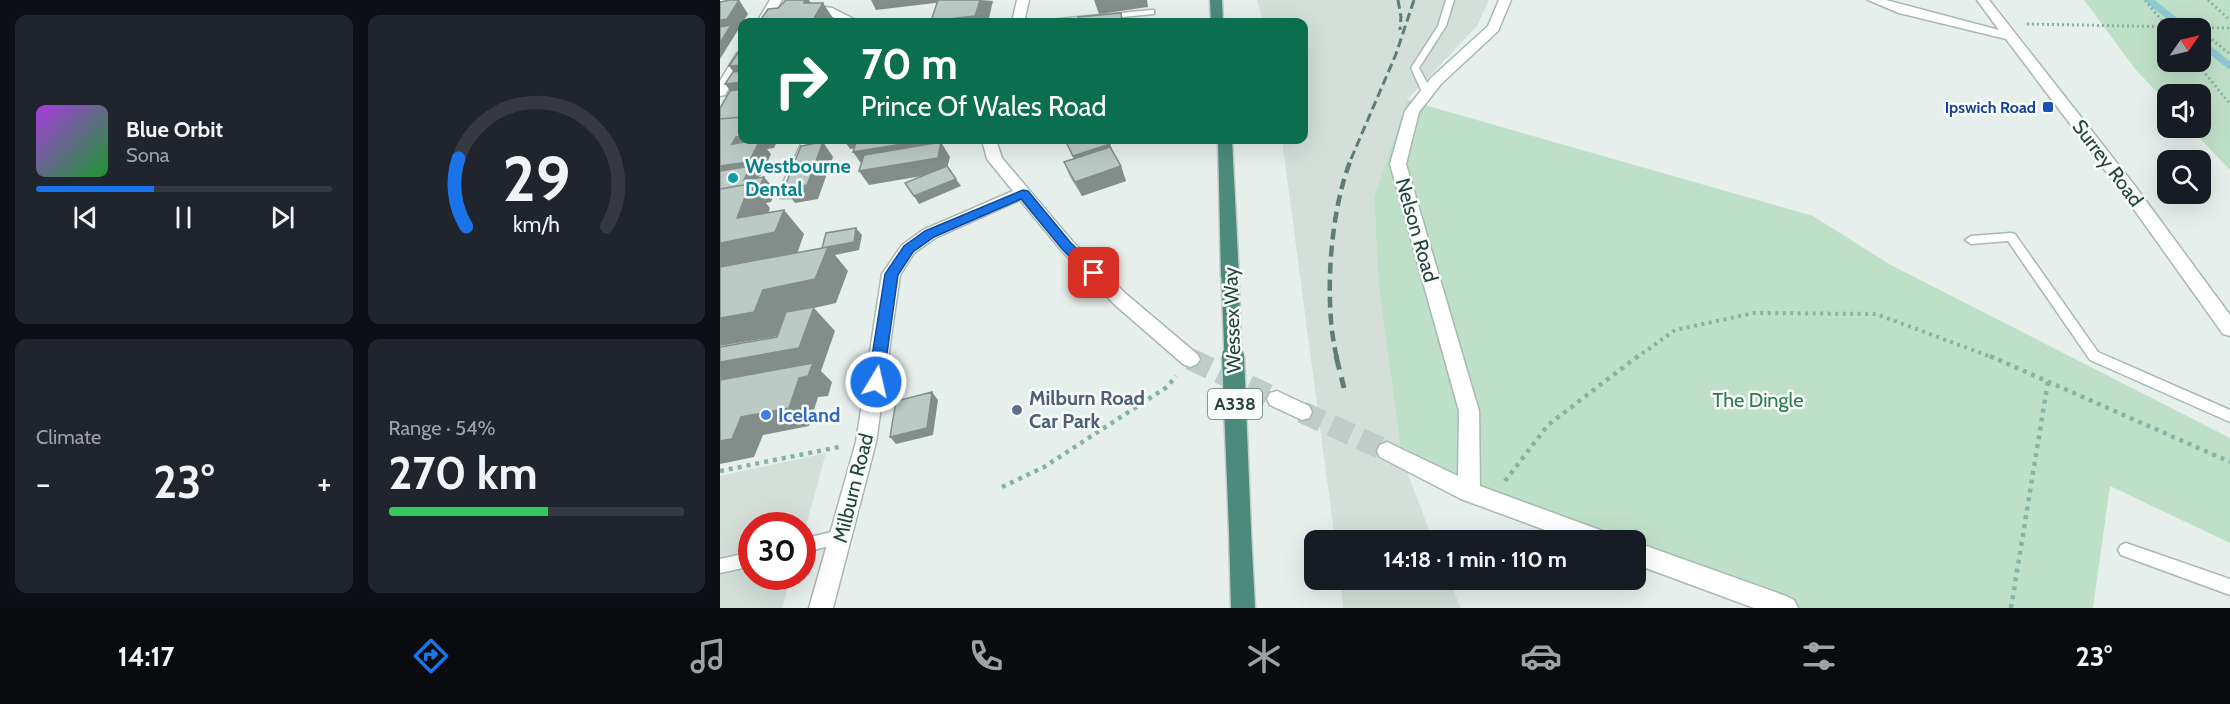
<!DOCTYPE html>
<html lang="en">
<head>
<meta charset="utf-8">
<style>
  :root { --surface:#171b24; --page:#20242c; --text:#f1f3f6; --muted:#9ea1a6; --line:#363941; --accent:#1a73e8 }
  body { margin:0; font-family:Cabin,sans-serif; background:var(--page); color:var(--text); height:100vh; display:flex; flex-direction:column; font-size:22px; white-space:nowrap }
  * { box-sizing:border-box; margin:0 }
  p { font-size:20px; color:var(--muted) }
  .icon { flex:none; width:33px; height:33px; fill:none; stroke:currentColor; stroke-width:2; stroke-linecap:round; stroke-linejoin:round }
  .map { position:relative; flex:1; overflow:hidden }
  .side { display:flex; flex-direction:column; gap:15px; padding:15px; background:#0d0f14; width:720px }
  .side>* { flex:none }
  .guide { position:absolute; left:18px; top:18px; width:570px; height:126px; border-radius:12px; box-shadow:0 6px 24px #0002; background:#0b6e4f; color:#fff; overflow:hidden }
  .needle { width:39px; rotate:56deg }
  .tools { position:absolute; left:1437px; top:18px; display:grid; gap:12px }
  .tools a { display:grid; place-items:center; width:54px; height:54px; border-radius:12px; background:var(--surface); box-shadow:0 6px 24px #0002; font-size:30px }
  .speed { position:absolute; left:18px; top:512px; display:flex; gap:12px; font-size:30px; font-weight:700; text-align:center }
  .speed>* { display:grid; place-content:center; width:78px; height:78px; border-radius:50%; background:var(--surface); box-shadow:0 6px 24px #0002; line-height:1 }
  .speed .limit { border:9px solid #d22; background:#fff; color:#111 }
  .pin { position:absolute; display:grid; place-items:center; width:51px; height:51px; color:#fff; margin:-26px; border-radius:12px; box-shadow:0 3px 9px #0006 }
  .me { position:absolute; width:66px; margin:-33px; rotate:9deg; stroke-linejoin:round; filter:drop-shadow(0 0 4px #0008) }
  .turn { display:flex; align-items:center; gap:21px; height:126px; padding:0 24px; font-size:27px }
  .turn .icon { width:78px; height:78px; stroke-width:2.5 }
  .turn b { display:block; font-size:42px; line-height:51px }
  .big { font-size:45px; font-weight:700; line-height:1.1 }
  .side .widget { flex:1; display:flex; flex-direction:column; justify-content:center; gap:9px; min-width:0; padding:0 21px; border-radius:12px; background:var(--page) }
  .side .dial { align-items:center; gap:0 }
  .dial svg { height:156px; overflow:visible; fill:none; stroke:var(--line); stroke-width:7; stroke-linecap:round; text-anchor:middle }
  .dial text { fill:var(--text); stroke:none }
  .song { display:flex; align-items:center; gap:18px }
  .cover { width:72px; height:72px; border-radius:9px; background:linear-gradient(135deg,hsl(280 70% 55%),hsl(130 70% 35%)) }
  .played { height:6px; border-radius:3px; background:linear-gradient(90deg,var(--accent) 40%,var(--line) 40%) }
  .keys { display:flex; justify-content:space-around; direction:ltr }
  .heat { display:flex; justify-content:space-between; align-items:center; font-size:33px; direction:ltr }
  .charge { height:9px; border-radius:4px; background:linear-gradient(90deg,#34c759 54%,var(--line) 0) }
  .side .tiles { flex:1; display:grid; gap:15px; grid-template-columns:repeat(2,1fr) }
  .trip { position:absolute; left:584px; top:530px; width:342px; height:60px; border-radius:12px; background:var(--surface); box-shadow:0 6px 24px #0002; font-weight:700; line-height:60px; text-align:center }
  .dock { display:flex; height:96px; justify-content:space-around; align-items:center; background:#090b0e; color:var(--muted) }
  .dock .icon { width:42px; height:42px }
  .dock .current { color:var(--accent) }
  .dock b { font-size:27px; color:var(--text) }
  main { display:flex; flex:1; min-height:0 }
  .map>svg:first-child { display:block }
  .built { fill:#d4dfda }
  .green { fill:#bfe0c8; fill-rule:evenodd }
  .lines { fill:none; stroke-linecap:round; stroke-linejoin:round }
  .stream { stroke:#8ec9d4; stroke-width:7 }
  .minor-tunnel { stroke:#bfccc8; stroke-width:22; stroke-dasharray:22 10; stroke-linecap:butt }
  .service-casing { stroke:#a8b8b2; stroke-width:3 }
  .minor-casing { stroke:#a8b8b2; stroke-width:3 }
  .trunk-casing { stroke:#c2cac8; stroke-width:3 }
  .path-far2 { stroke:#86b3a5; stroke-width:3; stroke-dasharray:2 3; stroke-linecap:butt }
  .path-far1 { stroke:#86b3a5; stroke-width:4; stroke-dasharray:3 4.5; stroke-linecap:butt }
  .path { stroke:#86b3a5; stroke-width:4.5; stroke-dasharray:4 5; stroke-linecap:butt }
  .service { fill:#fff; fill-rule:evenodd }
  .minor { fill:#fff; fill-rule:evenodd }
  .trunk { fill:#4c8a7c; fill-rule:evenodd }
  .rail-far2 { stroke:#5f7d75; stroke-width:3; stroke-dasharray:9 4.5; stroke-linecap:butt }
  .rail-far1 { stroke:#5f7d75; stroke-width:4.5; stroke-dasharray:11 6; stroke-linecap:butt }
  .rail { stroke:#5f7d75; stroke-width:5; stroke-dasharray:14 8; stroke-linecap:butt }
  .trunk-bridge-far1-casing { stroke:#c2cac8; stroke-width:20; stroke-linecap:butt }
  .trunk-bridge-casing { stroke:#c2cac8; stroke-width:25; stroke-linecap:butt }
  .trunk-bridge-far1 { stroke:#4c8a7c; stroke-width:17 }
  .trunk-bridge { stroke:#4c8a7c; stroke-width:22 }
  .wall { fill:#a1aea9 }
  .shaded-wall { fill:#838d89 }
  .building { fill:#bbcac4; stroke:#838d89; stroke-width:1.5 }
  .route { fill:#1a73e8; stroke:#114b97; stroke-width:1.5 }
  .transit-dot { fill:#1a4fb4; stroke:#f7fbf9; stroke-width:2 }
  .culture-dot { fill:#0f9aa8; stroke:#f7fbf9; stroke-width:2 }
  .service-dot { fill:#5c6f8a; stroke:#f7fbf9; stroke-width:2 }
  .shop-dot { fill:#3f7fe0; stroke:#f7fbf9; stroke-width:2 }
  .labels { text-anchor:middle; stroke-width:5; stroke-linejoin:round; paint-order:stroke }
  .far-transit-label { font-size:16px; font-weight:bold; fill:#164399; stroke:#f7fbf9; text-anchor:end }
  .shield { fill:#f7fbf9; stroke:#637a73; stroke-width:1.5 }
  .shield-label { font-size:18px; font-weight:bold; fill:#24423a }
  .street-label { font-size:20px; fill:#24423a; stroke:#f7fbf9 }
  .culture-label { font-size:20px; font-weight:bold; fill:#0d838f; stroke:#f7fbf9; text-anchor:start }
  .service-label { font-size:20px; font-weight:bold; fill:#4e5e75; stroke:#f7fbf9; text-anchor:start }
  .park-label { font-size:20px; fill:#2d7a4b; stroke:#f7fbf9 }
  .shop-label { font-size:20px; font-weight:bold; fill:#366cbe; stroke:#f7fbf9; text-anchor:start }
</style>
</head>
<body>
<main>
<section class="side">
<div class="tiles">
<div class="widget">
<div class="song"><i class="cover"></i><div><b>Blue Orbit</b><p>Sona</p></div></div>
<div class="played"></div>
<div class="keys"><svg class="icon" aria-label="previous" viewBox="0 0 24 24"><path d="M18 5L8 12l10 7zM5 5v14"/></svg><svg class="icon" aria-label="pause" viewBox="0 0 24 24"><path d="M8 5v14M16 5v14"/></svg><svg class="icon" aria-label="next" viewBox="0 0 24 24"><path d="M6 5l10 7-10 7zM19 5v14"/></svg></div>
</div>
<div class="widget dial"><svg viewBox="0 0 100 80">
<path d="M14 69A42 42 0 1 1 86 69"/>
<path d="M14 69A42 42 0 0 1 10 34" stroke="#1a73e8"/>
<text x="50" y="56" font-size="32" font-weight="700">29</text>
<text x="50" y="72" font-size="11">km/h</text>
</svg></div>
<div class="widget"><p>Climate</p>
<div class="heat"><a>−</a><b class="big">23°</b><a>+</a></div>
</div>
<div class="widget"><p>Range · 54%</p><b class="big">270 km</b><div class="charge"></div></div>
</div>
</section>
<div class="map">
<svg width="1510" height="608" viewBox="0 0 1510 608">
  <rect width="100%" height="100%" fill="#e6efeb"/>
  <path class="built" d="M537,0H769L757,26L687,100L654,197L659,289L682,459L713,540H615L562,140H584V22H543Z
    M106,453L83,537L82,525H32V576H71L62,608H0V476Z
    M620,579H728L741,608H623Z"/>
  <path class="green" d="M1364,0H1510V170L1470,128H1480V94H1448L1447,103L1416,70ZM1448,28H1480V62H1448Z
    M687,100L1093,216L1169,264L1510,438V543L1390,486L1373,608H1066L915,553V540H880L682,459L659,289L654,197Z"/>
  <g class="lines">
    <path class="stream" d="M1429,0L1464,28
      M1480,42L1510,66"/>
    <path class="minor-tunnel" d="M470,359L557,399
      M582,412L667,451"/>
    <g class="service-casing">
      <path id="service" d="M0,0H14L0,4Z
        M726,0H734L726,26L699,68L712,92L707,95L702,92L691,68L718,26Z
        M431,10H434V14L349,22H325L329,20Z
        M1291,233L1295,234L1378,352L1510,410V422L1370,360L1288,241L1251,244L1245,240L1251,236Z
        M120,530L125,532L128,537L125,542L82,553V539Z
        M1406,543L1510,579V595L1401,555L1398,550L1401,545Z
        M32,552V566L0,573V559Z"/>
    </g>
    <g class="minor-casing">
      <path id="minor" d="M50,0H62L49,22H37Z
        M297,0H309L304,22H292Z
        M779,0H791L778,31L721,84L699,112L686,164L759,411L760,486L888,533L891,540H852L741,499L660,457L657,451L660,445L667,442L738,476L739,411L670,164L685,111L711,78L768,26Z
        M1148,0H1166L1279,30L1257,0H1269L1415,186L1510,315V336L1503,334L1403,194L1286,39L1179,13Z
        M85,4L112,8L140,22H125L105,14L81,11L79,8Z
        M22,52V66L5,95L0,96V81L17,53Z
        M83,140H97L72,198H60L58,194Z
        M262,140H276L282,158L353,242L406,294L477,354L480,359L477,364L470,367L463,364L394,304L341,250L300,200L215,238L194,253L180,275L156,442L113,608H89L136,442L162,274L182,245L203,230L293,191L267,159Z
        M557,391L589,406L592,412L589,418L582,420L550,405L547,399L550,393Z
        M915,542L1066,596L1074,600L1078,608H1034L915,564Z"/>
    </g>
    <g class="trunk-casing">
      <path id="trunk" d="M490,0H502L503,22H491Z
        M498,140H512L519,277L516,281L510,283L504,281L501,277Z
        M520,521L528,524L531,531L535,608H511L509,531L512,524Z"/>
    </g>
    <path class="path-far2" d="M1425,0L1446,26
      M1488,0L1510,20
      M1307,24L1510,28
      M1480,30L1510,54
      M1476,62L1510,104"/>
    <path class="path-far1" d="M916,358L955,330L1034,313L1156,314L1274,358"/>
    <path class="path" d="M1270,356L1510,462
      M0,471L119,447
      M785,481L828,425L918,356
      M282,487L324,467L447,387L456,376
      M1291,608L1328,381"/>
    <use href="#service" class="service"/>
    <use href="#minor" class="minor"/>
    <use href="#trunk" class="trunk"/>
    <path class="rail-far2" d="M678,0L681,17L680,30
      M631,159L676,54L694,0"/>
    <path class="rail-far1" d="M617,358C603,304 610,208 632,157"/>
    <path class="rail" d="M616,356L624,388"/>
    <g class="trunk-bridge-far1-casing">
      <path id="trunk-bridge-far1" d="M510,277L513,358"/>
    </g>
    <g class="trunk-bridge-casing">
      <path id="trunk-bridge" d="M513,356L520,531"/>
    </g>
    <use href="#trunk-bridge-far1" class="trunk-bridge-far1"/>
    <use href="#trunk-bridge" class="trunk-bridge"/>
  </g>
  <path class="wall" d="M345,140L395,157L401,166L406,181L362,196L350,177L344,162L354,159Z"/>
  <path class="shaded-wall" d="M19,0L28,14L0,59V20Z
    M85,0H89L97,13L103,3L115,21L114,22H92L84,3Z
    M151,0H240L156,10Z
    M260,0L273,1L268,22H211V21Z
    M374,0H427L428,7L379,14Z
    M22,65V98H16L5,84L21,82L9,66Z
    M22,136V140H58L54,148L47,149L51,154L41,176H39L42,180L44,177L56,191L51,202L46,203L50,208L41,235L64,210L84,234L76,257L0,280V166L16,137Z
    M124,140H188L130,149Z
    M208,140H221L218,153L143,166L133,152Z
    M103,142L113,157L98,199L75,203L64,188Z
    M221,142L230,157L226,172L149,185L139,171Z
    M390,144L396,158L359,171L353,156Z
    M401,166L406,181L362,196L355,182Z
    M236,179L241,186L199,204L194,196Z
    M136,228L142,235L139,250L115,255L128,271L116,303L94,308L115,331L101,371L112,382L108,396L98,397L89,426L43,435L34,457L0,464V362L79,348L58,336L0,346V318L102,249Z
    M212,392L218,400L213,435L176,444L170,437Z"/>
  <path class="building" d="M10,0H19L7,19L0,20V2Z
    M66,0H85L84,3H103L92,22H39L48,9L58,8Z
    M218,0H260L255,16L211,21Z
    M401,13L402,22H358V17Z
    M11,25L0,43V27Z
    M22,47V65L9,66Z
    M22,71V82L5,84L13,72Z
    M22,89V117L0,119V108L10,91Z
    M22,117V136L16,137L12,144L40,140L29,162L0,166V119Z
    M137,140H208L133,152Z
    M345,140H388L390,144L353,156Z
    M103,142L87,185L64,188L81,146Z
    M221,142L218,158L139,171L144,155Z
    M390,147L401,166L355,182L344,162Z
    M31,166L24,180L44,177L39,188L34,189L30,184L0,189V171Z
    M227,166L236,179L194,196L185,183Z
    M30,184L17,218L64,210L55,232L1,243L0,244V189Z
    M136,228L134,242L102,248L106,233Z
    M108,247L95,279L43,290L34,312L0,318V267Z
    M94,307L79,348L0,362V347L57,337L66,312Z
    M93,363L88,376L79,378L69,408L21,417L12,439L0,441V380Z
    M212,392L207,428L170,437L176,401Z"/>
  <path class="route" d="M303,190L308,191L351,243L378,269L380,273L378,276H369L342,249L301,199L214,237L193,252L178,275L163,382L161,386H150L148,382L165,274L184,246L205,231Z"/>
  <rect class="transit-dot" x="1322" y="101" width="12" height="12" rx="3"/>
  <circle class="culture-dot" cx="13" cy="178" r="6"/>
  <circle class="service-dot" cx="297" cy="410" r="6"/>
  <circle class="shop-dot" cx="46" cy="415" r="6"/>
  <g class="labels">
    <g class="far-transit-label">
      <text x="1316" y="113">Ipswich Road</text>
    </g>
    <rect class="shield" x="488" y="389" width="54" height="30" rx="4.5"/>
    <g class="shield-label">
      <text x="515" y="410">A338</text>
    </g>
    <g class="street-label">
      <text transform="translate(1388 163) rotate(53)" y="7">Surrey Road</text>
      <text transform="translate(697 230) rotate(74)" y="7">Nelson Road</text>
      <text transform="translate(512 320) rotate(-92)" y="7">Wessex Way</text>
      <text transform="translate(133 488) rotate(-76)" y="7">Milburn Road</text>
    </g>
    <g class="culture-label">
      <text x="25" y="173">Westbourne<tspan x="25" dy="23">Dental</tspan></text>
    </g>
    <g class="service-label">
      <text x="309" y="405">Milburn Road<tspan x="309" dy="23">Car Park</tspan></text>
    </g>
    <g class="park-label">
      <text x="1038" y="407">The Dingle</text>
    </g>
    <g class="shop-label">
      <text x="58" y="422">Iceland</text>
    </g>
  </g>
</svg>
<div class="tools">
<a><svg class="needle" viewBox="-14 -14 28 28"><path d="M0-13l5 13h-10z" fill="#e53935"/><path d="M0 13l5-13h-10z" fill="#9ea1a6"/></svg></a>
<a><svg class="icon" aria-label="sound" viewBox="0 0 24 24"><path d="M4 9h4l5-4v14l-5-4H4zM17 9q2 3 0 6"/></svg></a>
<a><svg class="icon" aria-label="search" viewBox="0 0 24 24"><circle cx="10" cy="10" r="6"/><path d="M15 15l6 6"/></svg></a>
</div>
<div class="speed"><div class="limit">30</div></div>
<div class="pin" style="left:374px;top:273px;background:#d93025"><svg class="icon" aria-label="arrive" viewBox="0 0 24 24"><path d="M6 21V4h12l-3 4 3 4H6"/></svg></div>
<svg class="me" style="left:156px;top:382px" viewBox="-20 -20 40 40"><circle r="17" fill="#1a73e8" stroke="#fff" stroke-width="3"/><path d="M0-11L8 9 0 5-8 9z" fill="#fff"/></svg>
<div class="trip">14:18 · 1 min · 110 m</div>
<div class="guide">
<div class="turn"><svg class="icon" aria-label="right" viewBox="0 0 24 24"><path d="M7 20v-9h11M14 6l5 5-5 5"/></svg><div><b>70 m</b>Prince Of Wales Road</div></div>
</div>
</div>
</main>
<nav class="dock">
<b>14:17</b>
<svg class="icon current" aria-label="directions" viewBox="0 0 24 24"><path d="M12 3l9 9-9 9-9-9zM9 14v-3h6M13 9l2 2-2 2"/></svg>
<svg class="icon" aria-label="music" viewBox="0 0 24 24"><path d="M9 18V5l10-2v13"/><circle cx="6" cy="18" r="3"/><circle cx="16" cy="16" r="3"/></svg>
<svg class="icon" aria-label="phone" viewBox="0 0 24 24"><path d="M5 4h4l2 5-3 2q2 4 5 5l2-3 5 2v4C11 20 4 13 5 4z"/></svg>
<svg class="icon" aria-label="climate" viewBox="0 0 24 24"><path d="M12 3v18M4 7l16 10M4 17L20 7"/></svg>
<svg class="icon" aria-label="car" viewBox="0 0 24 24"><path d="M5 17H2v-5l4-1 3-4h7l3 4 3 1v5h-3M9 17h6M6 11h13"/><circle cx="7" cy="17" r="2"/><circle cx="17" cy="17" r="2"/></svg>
<svg class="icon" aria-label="filters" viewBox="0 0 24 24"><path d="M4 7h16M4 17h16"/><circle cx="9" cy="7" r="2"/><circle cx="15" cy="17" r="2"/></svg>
<b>23°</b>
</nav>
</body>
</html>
